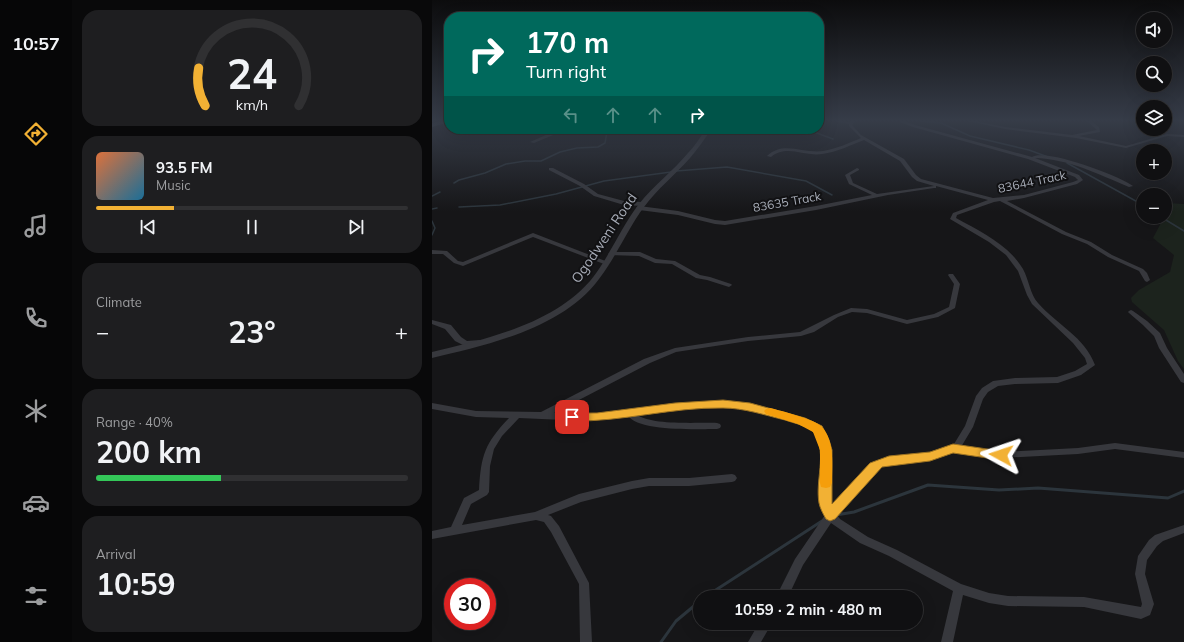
<!DOCTYPE html>
<html lang="en">
<head>
<meta charset="utf-8">
<style>
  :root { --surface:#101012; --page:#1e1e20; --text:#f1f3f6; --muted:#9c9d9f; --line:#303032; --accent:#f2b134 }
  body { margin:0; font-family:Mulish,sans-serif; background:var(--page); color:var(--text); height:100vh; display:flex; flex-direction:column; font-size:15px; white-space:nowrap }
  * { box-sizing:border-box; margin:0 }
  p { font-size:13px; color:var(--muted) }
  .icon { flex:none; width:22px; height:22px; fill:none; stroke:currentColor; stroke-width:2; stroke-linecap:round; stroke-linejoin:round }
  .map { position:relative; flex:1; overflow:hidden }
  .panel { display:flex; flex-direction:column; gap:10px; padding:10px; background:#09090a; width:360px }
  .panel>* { flex:none }
  .guide { position:absolute; left:12px; top:12px; width:380px; height:122px; border-radius:16px; box-shadow:0 4px 16px #0002,0 0 0 1px var(--line); background:#00695c; color:#fff; overflow:hidden }
  .tools { position:absolute; left:704px; top:12px; display:grid; gap:8px }
  .tools a { display:grid; place-items:center; width:36px; height:36px; border-radius:50%; background:var(--surface); box-shadow:0 4px 16px #0002,0 0 0 1px var(--line); font-size:20px }
  .speed { position:absolute; left:12px; top:578px; display:flex; gap:8px; font-size:20px; font-weight:700; text-align:center }
  .speed>* { display:grid; place-content:center; width:52px; height:52px; border-radius:50%; background:var(--surface); box-shadow:0 4px 16px #0002,0 0 0 1px var(--line); line-height:1 }
  .speed .limit { border:6px solid #d22; background:#fff; color:#111 }
  .pin { position:absolute; display:grid; place-items:center; width:34px; height:34px; color:#fff; margin:-17px; border-radius:8px; box-shadow:0 2px 6px #0006 }
  .me { position:absolute; width:44px; margin:-22px; rotate:275deg; stroke-linejoin:round; filter:drop-shadow(0 0 3px #0008) }
  .turn { display:flex; align-items:center; gap:14px; height:84px; padding:0 16px; font-size:18px }
  .turn .icon { width:52px; height:52px; stroke-width:2.5 }
  .turn b { display:block; font-size:28px; line-height:34px }
  .lanes { display:flex; align-items:center; height:38px; padding:0 16px; background:#0003; justify-content:center; gap:20px; direction:ltr }
  .lanes .off { opacity:.35 }
  .big { font-size:30px; font-weight:700; line-height:1.1 }
  .panel .widget { flex:1; display:flex; flex-direction:column; justify-content:center; gap:6px; min-width:0; padding:0 14px; border-radius:16px; background:var(--page) }
  .panel .dial { align-items:center; gap:0 }
  .dial svg { height:104px; overflow:visible; fill:none; stroke:var(--line); stroke-width:7; stroke-linecap:round; text-anchor:middle }
  .dial text { fill:var(--text); stroke:none }
  .song { display:flex; align-items:center; gap:12px }
  .cover { width:48px; height:48px; border-radius:6px; background:linear-gradient(135deg,hsl(20 70% 55%),hsl(200 70% 35%)) }
  .played { height:4px; border-radius:2px; background:linear-gradient(90deg,var(--accent) 25%,var(--line) 25%) }
  .keys { display:flex; justify-content:space-around; direction:ltr }
  .heat { display:flex; justify-content:space-between; align-items:center; font-size:22px; direction:ltr }
  .charge { height:6px; border-radius:3px; background:linear-gradient(90deg,#34c759 40%,var(--line) 0) }
  .trip { position:absolute; left:261px; top:590px; width:230px; height:40px; border-radius:20px; background:var(--surface); box-shadow:0 4px 16px #0002,0 0 0 1px var(--line); font-weight:700; line-height:40px; text-align:center }
  main { display:flex; flex:1; min-height:0 }
  .menu { display:flex; flex-direction:column; width:72px; justify-content:space-around; align-items:center; background:#060607; color:var(--muted) }
  .menu .icon { width:28px; height:28px }
  .menu .selected { color:var(--accent) }
  .menu b { font-size:18px; color:var(--text) }
  .map>svg:first-child { display:block }
  .green { fill:#1c231d }
  .lines { fill:none; stroke-linecap:round; stroke-linejoin:round }
  .stream-far1 { stroke:#2c353c; stroke-width:1.5 }
  .stream { stroke:#2c353c; stroke-width:3 }
  .minor { fill:#37383d; fill-rule:evenodd }
  .tertiary { fill:#37383d; fill-rule:evenodd }
  .secondary { fill:#45474d; fill-rule:evenodd }
  .route { fill:#f2b134; stroke:#9d7322 }
  .slow { fill:#f59e0b }
  .labels { text-anchor:middle; stroke-width:4; stroke-linejoin:round; paint-order:stroke }
  .far-street-label { font-size:12px; fill:#a8adb8; stroke:#111113 }
  .street-label { font-size:14px; fill:#a8adb8; stroke:#111113 }
</style>
</head>
<body>
<main>
<nav class="menu">
<b>10:57</b>
<svg class="icon selected" aria-label="directions" viewBox="0 0 24 24"><path d="M12 3l9 9-9 9-9-9zM9 14v-3h6M13 9l2 2-2 2"/></svg>
<svg class="icon" aria-label="music" viewBox="0 0 24 24"><path d="M9 18V5l10-2v13"/><circle cx="6" cy="18" r="3"/><circle cx="16" cy="16" r="3"/></svg>
<svg class="icon" aria-label="phone" viewBox="0 0 24 24"><path d="M5 4h4l2 5-3 2q2 4 5 5l2-3 5 2v4C11 20 4 13 5 4z"/></svg>
<svg class="icon" aria-label="climate" viewBox="0 0 24 24"><path d="M12 3v18M4 7l16 10M4 17L20 7"/></svg>
<svg class="icon" aria-label="car" viewBox="0 0 24 24"><path d="M5 17H2v-5l4-1 3-4h7l3 4 3 1v5h-3M9 17h6M6 11h13"/><circle cx="7" cy="17" r="2"/><circle cx="17" cy="17" r="2"/></svg>
<svg class="icon" aria-label="filters" viewBox="0 0 24 24"><path d="M4 7h16M4 17h16"/><circle cx="9" cy="7" r="2"/><circle cx="15" cy="17" r="2"/></svg>
</nav>
<section class="panel">
<div class="widget dial"><svg viewBox="0 0 100 80">
<path d="M14 69A42 42 0 1 1 86 69"/>
<path d="M14 69A42 42 0 0 1 9 40" stroke="#f2b134"/>
<text x="50" y="56" font-size="32" font-weight="700">24</text>
<text x="50" y="72" font-size="11">km/h</text>
</svg></div>
<div class="widget">
<div class="song"><i class="cover"></i><div><b>93.5 FM</b><p>Music</p></div></div>
<div class="played"></div>
<div class="keys"><svg class="icon" aria-label="previous" viewBox="0 0 24 24"><path d="M18 5L8 12l10 7zM5 5v14"/></svg><svg class="icon" aria-label="pause" viewBox="0 0 24 24"><path d="M8 5v14M16 5v14"/></svg><svg class="icon" aria-label="next" viewBox="0 0 24 24"><path d="M6 5l10 7-10 7zM19 5v14"/></svg></div>
</div>
<div class="widget"><p>Climate</p>
<div class="heat"><a>−</a><b class="big">23°</b><a>+</a></div>
</div>
<div class="widget"><p>Range · 40%</p><b class="big">200 km</b><div class="charge"></div></div>
<div class="widget"><p>Arrival</p><b class="big">10:59</b></div>
</section>
<div class="map">
<svg width="752" height="642" viewBox="0 0 752 642">
  <rect width="100%" height="100%" fill="#161618"/>
  <path class="green" d="M733,203L752,204V369L746,361L732,330L700,302L699,298L707,290L738,272L742,255L721,238L730,221L723,217H733Z"/>
  <g class="lines">
    <path class="stream-far1" d="M489,121L509,123L538,136L597,150L616,157
      M374,129L401,139
      M635,163L711,205
      M244,171L295,167L374,181L400,195
      M22,183L27,180L53,173L74,164L93,161H109L128,152L145,148L166,147L173,143L175,132L179,129
      M0,196L8,192
      M27,207L68,205L124,194L172,181L239,172
      M0,209L5,208
      M729,217L752,231
      M0,221L3,228L0,235"/>
    <path class="stream" d="M404,515L422,512L496,485L567,490L606,488L736,498L752,491
      M273,597L390,521
      M229,642L244,621L268,601"/>
    <path class="minor" d="M402,121L418,122L419,121H423L420,125L429,135L472,159L484,175L489,179L561,198L592,195L641,182L646,180L643,177L596,159L481,127L468,122L467,121H472L483,125L600,157C614,148 688,176 701,186L697,187C666,174 637,159 603,158L647,175L651,180L645,184L592,198L575,201L634,232L659,242L680,255L711,269L715,273L718,280L715,282L713,281L707,271L676,257L655,244L630,234L568,201L562,202L525,215L524,218C549,232 576,244 591,269C597,280 598,294 606,303C624,324 653,337 663,365L649,375L626,383L583,384L566,386L556,392L551,399L541,427L529,447L569,452L646,448L683,443L752,452V458L683,449L646,454L569,458L521,452L498,459L457,465L445,469L405,515L408,519L436,537L465,550L529,584L557,593L576,596L652,597L709,607L710,604L703,574L706,556L717,540L723,535L752,525V533L731,541L725,546L715,560L713,574L722,604L718,615L709,619L652,607L576,606L557,603L531,595L521,642H509L521,591L457,556L428,543L399,523L371,565L356,597H344L363,559L393,515L390,510L388,502L390,450L384,434L376,427L341,415L318,410L291,407L243,409L204,414C219,426 265,422 285,423L288,424L289,426L288,428L285,429C268,429 204,432 196,415L155,421L87,418L70,436L62,449L58,466L57,492L55,495L39,504L30,525L103,512L147,494L200,481L217,478H257L300,474L303,475L305,478L303,481L300,482L257,486H217L200,489L149,502L116,515L119,516L127,526L157,583L160,642H148L147,584L119,532L112,522L104,520L0,539V531L19,527L32,498L47,490C49,455 53,443 77,418L44,417L0,409V403L44,411L109,412L212,359L243,348L316,337L368,332L402,315L419,308L435,309L475,320L502,314L517,307L522,284L516,275L517,274H521L528,284L523,308L506,317L475,324L435,313L420,312L406,317L382,332L369,336L316,341L244,352L218,363L122,413L155,415L243,403L291,401L318,404L345,410L382,423L391,430L398,450V502L399,508L439,463L457,457L498,453L518,446L522,444L533,426L544,396L550,388L561,381L583,378L625,377L643,371L655,364L653,358L641,343L600,304L595,295L586,271L574,255L557,242L518,219L521,213L556,200L504,186V188H502L456,195L384,210L293,225L283,224L246,215L207,210L204,208L207,206L246,211L283,220L293,221L384,206L440,195L417,184L413,175L425,168L427,169V170L418,175L421,183L445,194L502,186L485,181L480,177L468,161L432,140C419,145 405,152 390,154C372,157 355,144 339,157L335,156C351,140 372,154 391,151C404,149 417,143 429,138L417,126V124Z
      M536,121H543L573,127L640,135L665,130L655,121H659L667,127L668,132L647,136L694,146L735,134L752,135V137L735,136L694,148L644,138L573,129Z
      M58,129H63L70,133H90L92,134L90,135H69Z
      M122,129L128,130L126,133L102,143L98,142L123,131Z
      M117,168H121L152,184L166,194L192,201L210,202L213,204L210,206L192,205L162,196L148,186L117,170Z
      M101,233L176,262L177,263L176,264H172L101,237L31,266L22,263L11,254H0V250L15,251L26,261L31,262Z
      M179,252H208L224,259L243,261L268,275L278,277L299,284L300,285L297,287L275,280L264,278L240,264L223,263L207,256L177,255L176,254Z
      M699,310L701,311L715,321L728,333L735,348L752,374V383L749,382L727,348L722,336L711,325L697,313L696,312L697,311Z
      M0,320L19,325L29,337L35,341L48,340L52,342L48,344L31,345L23,341L13,329L0,324Z
      M327,623H340L329,642H316Z"/>
    <path class="tertiary" d="M274,129H280C272,139 266,149 258,158C243,175 225,189 212,207C195,230 184,257 167,279C131,328 56,345 0,358V352C55,339 126,323 162,276C179,253 190,226 207,204C222,185 241,171 256,153C263,146 268,137 274,129Z"/>
    <path class="secondary" d="M10,121H17V122L0,127V123Z"/>
  </g>
  <linearGradient id="sky" x2="0" y2="1"><stop stop-color="#0c0c0d"/><stop offset="0.57" stop-color="#363c48"/><stop offset="1" stop-color="#363c48" stop-opacity="0"/></linearGradient>
  <rect width="752" height="211" fill="url(#sky)"/>
  <path class="route" d="M291,400L318,403L373,418L390,426L397,440L400,450V504L438,463L457,456L498,452L521,444L569,451L573,452L575,455L573,458L569,460L521,453L498,461L450,467L403,519L398,521L394,519C391,514 388,508 387,503C383,480 395,455 383,434C378,426 361,423 353,420C332,415 312,408 291,408C240,407 191,422 140,421L136,420L135,417L136,414L140,413H165L243,403Z"/>
  <path class="slow" d="M338,408C349,411 383,419 390,427C403,441 400,465 400,483L398,487L394,488L389,487L388,483V450L381,432L366,424L334,414L332,411L334,409Z"/>
  <g class="labels">
    <g class="far-street-label">
      <text transform="translate(600 182) rotate(-12)" y="4">83644 Track</text>
      <text transform="translate(355 202) rotate(-10)" y="4">83635 Track</text>
    </g>
    <g class="street-label">
      <text transform="translate(172 238) rotate(-56)" y="5">Ogodweni Road</text>
    </g>
  </g>
</svg>
<div class="tools">
<a><svg class="icon" aria-label="sound" viewBox="0 0 24 24"><path d="M4 9h4l5-4v14l-5-4H4zM17 9q2 3 0 6"/></svg></a>
<a><svg class="icon" aria-label="search" viewBox="0 0 24 24"><circle cx="10" cy="10" r="6"/><path d="M15 15l6 6"/></svg></a>
<a><svg class="icon" aria-label="layers" viewBox="0 0 24 24"><path d="M12 4l9 5-9 5-9-5zM3 14l9 5 9-5"/></svg></a>
<a>+</a>
<a>−</a>
</div>
<div class="speed"><div class="limit">30</div></div>
<div class="pin" style="left:140px;top:417px;background:#d93025"><svg class="icon" aria-label="arrive" viewBox="0 0 24 24"><path d="M6 21V4h12l-3 4 3 4H6"/></svg></div>
<svg class="me" style="left:569px;top:455px" viewBox="-20 -20 40 40"><path d="M0-17L14 15 0 8-14 15z" fill="#f2b134" stroke="#fff" stroke-width="4"/></svg>
<div class="trip">10:59 · 2 min · 480 m</div>
<div class="guide">
<div class="turn"><svg class="icon" aria-label="right" viewBox="0 0 24 24"><path d="M7 20v-9h11M14 6l5 5-5 5"/></svg><div><b>170 m</b>Turn right</div></div>
<div class="lanes"><svg class="icon off" aria-label="left" viewBox="0 0 24 24"><path d="M17 20v-9H6M10 6l-5 5 5 5"/></svg><svg class="icon off" aria-label="ahead" viewBox="0 0 24 24"><path d="M12 20V5M6 11l6-6 6 6"/></svg><svg class="icon off" aria-label="ahead" viewBox="0 0 24 24"><path d="M12 20V5M6 11l6-6 6 6"/></svg><svg class="icon" aria-label="right" viewBox="0 0 24 24"><path d="M7 20v-9h11M14 6l5 5-5 5"/></svg></div>
</div>
</div>
</main>
</body>
</html>
